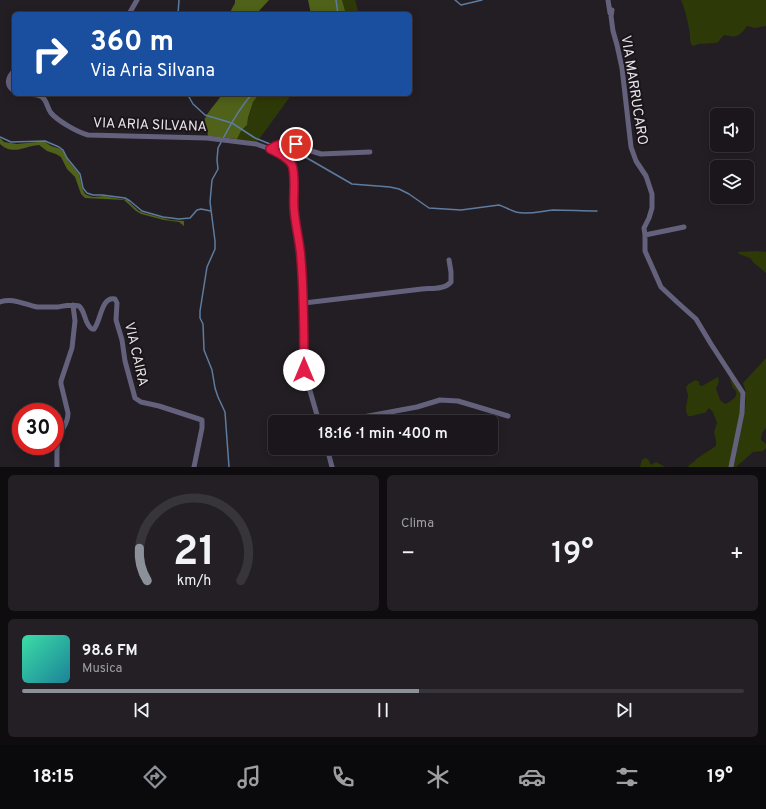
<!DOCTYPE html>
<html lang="it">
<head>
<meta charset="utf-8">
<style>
  :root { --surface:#1a161b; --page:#231f24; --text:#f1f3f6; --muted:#9f9fa3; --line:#38353a; --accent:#8c9099 }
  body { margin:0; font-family:Overpass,sans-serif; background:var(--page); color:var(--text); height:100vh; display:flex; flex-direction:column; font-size:15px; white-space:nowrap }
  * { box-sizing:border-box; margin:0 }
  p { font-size:13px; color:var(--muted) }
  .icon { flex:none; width:22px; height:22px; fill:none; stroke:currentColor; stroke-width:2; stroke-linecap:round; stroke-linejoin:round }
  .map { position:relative; height:467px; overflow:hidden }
  .drawer { display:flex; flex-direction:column; gap:8px; padding:8px; background:#0e0c0f; flex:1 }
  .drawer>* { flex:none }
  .top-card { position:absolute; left:12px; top:12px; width:400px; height:84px; border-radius:6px; box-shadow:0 2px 10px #0003,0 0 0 1px var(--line); background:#1a4fa0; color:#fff; overflow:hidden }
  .tools { position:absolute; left:710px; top:108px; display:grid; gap:8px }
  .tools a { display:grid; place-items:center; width:44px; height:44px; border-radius:6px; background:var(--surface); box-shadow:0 2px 10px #0003,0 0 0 1px var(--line); font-size:20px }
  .speed { position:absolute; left:12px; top:403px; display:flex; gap:8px; font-size:20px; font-weight:700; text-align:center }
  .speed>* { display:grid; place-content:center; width:52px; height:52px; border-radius:50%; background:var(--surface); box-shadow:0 2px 10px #0003,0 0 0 1px var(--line); line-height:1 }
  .speed .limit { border:6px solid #d22; background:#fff; color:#111 }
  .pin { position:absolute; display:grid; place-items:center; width:34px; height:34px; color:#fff; margin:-17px; border:2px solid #fff; border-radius:50%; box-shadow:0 1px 4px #0007 }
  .me { position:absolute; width:44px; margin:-22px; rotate:0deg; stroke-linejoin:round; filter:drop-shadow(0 0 3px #0008) }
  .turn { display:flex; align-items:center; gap:14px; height:84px; padding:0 12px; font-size:18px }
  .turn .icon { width:52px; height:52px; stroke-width:2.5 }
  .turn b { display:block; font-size:28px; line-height:34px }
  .big { font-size:30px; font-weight:600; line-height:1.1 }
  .drawer .card { flex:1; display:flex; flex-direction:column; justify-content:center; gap:6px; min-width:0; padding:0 14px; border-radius:6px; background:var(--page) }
  .drawer .dial { align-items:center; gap:0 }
  .dial svg { height:104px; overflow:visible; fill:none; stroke:var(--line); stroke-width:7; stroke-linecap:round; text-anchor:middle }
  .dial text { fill:var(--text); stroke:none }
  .song { display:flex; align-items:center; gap:12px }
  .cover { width:48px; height:48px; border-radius:6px; background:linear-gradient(135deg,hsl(160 70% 55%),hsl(190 70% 35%)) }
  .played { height:4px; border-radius:2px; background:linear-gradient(90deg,var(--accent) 55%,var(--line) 55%) }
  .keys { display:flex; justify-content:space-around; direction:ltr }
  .heat { display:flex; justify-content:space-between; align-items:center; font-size:22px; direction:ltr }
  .drawer .tiles { flex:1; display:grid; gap:8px; grid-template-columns:1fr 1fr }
  .card:last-child { grid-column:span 2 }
  .trip { position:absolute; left:268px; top:415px; width:230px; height:40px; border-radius:6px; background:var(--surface); box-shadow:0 2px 10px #0003,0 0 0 1px var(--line); font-weight:600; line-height:40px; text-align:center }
  .menu { display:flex; height:64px; justify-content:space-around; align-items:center; background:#0a090b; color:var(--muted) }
  .menu .icon { width:28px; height:28px }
  .menu .on { color:var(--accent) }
  .menu b { font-size:18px; color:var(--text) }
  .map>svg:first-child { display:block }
  .green { fill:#2e3908 }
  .forest { fill:#506119 }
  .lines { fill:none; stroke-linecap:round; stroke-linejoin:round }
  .stream { stroke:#5d7ca0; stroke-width:1.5 }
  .street { stroke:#64617d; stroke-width:5 }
  .route-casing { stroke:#92132f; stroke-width:10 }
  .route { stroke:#e11d48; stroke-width:7 }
  .labels { text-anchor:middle; stroke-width:4; stroke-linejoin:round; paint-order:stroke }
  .street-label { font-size:14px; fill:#e8e4e8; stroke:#1a151a }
</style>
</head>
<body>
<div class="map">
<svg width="766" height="467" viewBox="0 0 766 467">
  <rect width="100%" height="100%" fill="#231e24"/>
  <path class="green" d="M342,0H355L359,14H346Z
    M681,0H766V26L755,28L747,26C743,32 738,38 730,36C728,36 726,35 724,35L718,42L715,43L699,44L693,46L691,44C690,41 690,38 690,35C689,25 685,9 681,0Z
    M259,94H292L257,142L237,139L241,131L246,127L253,102Z
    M756,251L766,252V273L754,263L750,258L739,254L738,252Z
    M766,358V428C763,431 761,435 761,440L766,444V448L763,451L753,452L736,467H733L735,461L746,401V392L743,383Z
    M731,376L741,390L740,411L729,467H688C690,463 694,463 696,459L716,446V440L714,432L717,423L713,412L709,408L705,413C700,413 692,417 688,416C684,409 687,404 688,396C688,393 686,390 686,387L690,383L696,380L699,382V385L702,386L718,377C720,382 718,384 716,388L720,400L725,404C731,401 742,395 733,388L730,379Z
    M645,458L648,459L651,465L656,462L665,467H640L642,460Z"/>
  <path class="forest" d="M235,0H269L258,12V14H229L235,3Z
    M308,0H342L346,14H311Z
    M222,94H259L253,102L248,118L247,125L241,131L237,139L208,136L207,130L203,128C203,114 216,105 222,94Z
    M0,138L4,142L17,144L37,142H45L51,146L61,149L64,152L69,162L79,174L82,188L85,194L87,195L93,197L104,196L127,200L139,211L144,213L170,220L184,221V226L179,222L164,220L141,214L136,211L124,200L85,198L81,194L75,177L67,169L61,157L56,154L47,151L39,145C24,146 13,156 0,144Z"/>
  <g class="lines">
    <path class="stream" d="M336,0L338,14
      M455,0L461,5L482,0
      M178,14L179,0
      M189,94V97L193,104L205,115L232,123L255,138L270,144
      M0,137L11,142L45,141L59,147L63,150L67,158L80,174L83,188L87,193L93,195H102L125,198L130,201L142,211L163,217L179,219L190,218L197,210L201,209L211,211
      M275,146L293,151L300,154L352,184L390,187L399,189L409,194L429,208L461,210L499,205C505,207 510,210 516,212C528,215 541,211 553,210C568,210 583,211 597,211
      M229,467L225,412L218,397L215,388L212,370L204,350L203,324L200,318V311L207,267L215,249V241L210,202L212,180L218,169L217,160L218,148C228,129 238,110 252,94"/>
    <path class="street" d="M608,0L610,13
      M612,10L611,16L613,31L617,45L622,68L631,147L636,161L646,176L652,194V208L649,218L644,228L645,235
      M129,14L137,0
      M14,71C7,78 6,85 14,91
      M20,94C27,95 36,93 42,97C47,100 47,108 51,113C58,121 77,132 88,135L207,138L256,144L270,149L284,156L289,160L291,164L294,171V207L301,258L304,309V370L319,422
      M270,149L275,145L282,143L296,144L308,150L321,154L370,152
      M684,227L645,235V251L661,287L677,302L696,319L711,344L743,393L742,413L731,467
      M0,302C13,297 25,305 37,307C44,307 50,307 57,307C64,306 71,304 79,306C86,312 84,324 92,329H94C101,321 101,296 115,299L117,303L116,320L122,340L125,361L135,398L141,402L159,406L202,420V428L194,467
      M304,303L422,289C431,288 444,290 451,282V272L449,260
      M336,422L417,407L440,400L458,401L508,416
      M327,448L332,467
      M57,467C57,459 56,444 59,437C62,427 68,425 68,413L61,384V381L72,348L75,321L73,305"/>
  </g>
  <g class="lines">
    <g class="route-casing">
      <path id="route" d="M296,144C286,144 279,142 270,149C278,153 288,157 292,165C296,175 293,196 294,208C295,225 300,242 301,259C304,296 304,333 304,370"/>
    </g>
    <use href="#route" class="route"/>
  </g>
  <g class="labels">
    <g class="street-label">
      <text transform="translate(635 90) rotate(81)" y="5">VIA MARRUCARO</text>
      <text transform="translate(150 124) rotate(2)" y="5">VIA ARIA SILVANA</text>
      <text transform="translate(137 354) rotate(77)" y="5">VIA CAIRA</text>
    </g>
  </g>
</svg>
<div class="tools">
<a><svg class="icon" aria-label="sound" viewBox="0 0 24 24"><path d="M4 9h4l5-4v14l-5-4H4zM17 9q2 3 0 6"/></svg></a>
<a><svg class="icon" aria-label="layers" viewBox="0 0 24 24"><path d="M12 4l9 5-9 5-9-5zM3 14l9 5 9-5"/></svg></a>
</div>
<div class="speed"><div class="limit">30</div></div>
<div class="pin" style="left:296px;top:144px;background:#d93025"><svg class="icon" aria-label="arrive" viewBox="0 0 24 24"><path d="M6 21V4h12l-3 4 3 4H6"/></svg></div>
<svg class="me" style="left:304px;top:370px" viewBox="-20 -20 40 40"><circle r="19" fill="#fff"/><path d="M0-13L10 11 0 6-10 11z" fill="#e11d48"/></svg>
<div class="trip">18:16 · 1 min · 400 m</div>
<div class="top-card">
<div class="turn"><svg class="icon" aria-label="right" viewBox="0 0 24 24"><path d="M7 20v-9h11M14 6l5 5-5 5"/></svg><div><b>360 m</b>Via Aria Silvana</div></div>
</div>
</div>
<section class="drawer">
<div class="tiles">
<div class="card dial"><svg viewBox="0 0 100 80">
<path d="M14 69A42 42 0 1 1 86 69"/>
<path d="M14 69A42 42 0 0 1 8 44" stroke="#8c9099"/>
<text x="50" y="56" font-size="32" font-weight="700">21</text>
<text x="50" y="72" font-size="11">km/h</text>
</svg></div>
<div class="card"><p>Clima</p>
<div class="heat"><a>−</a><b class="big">19°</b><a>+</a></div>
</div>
<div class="card">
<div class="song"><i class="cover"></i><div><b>98.6 FM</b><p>Musica</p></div></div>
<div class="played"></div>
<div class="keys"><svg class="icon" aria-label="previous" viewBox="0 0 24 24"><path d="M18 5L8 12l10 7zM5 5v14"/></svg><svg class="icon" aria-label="pause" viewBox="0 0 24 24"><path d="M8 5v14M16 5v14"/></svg><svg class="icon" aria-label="next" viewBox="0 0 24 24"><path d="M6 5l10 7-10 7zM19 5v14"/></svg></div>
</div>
</div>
</section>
<nav class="menu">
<b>18:15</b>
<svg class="icon on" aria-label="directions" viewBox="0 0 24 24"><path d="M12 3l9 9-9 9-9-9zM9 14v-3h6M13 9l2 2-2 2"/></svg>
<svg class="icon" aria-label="music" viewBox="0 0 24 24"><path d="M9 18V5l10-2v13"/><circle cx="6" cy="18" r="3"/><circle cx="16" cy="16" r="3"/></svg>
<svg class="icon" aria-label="phone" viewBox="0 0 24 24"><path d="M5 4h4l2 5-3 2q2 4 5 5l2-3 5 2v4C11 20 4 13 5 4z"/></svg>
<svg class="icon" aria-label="climate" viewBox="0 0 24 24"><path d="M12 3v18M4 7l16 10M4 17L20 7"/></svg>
<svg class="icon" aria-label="car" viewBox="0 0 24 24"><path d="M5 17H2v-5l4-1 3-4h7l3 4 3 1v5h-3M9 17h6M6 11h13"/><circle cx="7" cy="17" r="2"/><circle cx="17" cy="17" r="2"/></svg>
<svg class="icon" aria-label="filters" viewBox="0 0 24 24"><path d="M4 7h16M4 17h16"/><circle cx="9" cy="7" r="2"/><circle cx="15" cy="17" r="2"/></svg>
<b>19°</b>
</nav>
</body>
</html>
